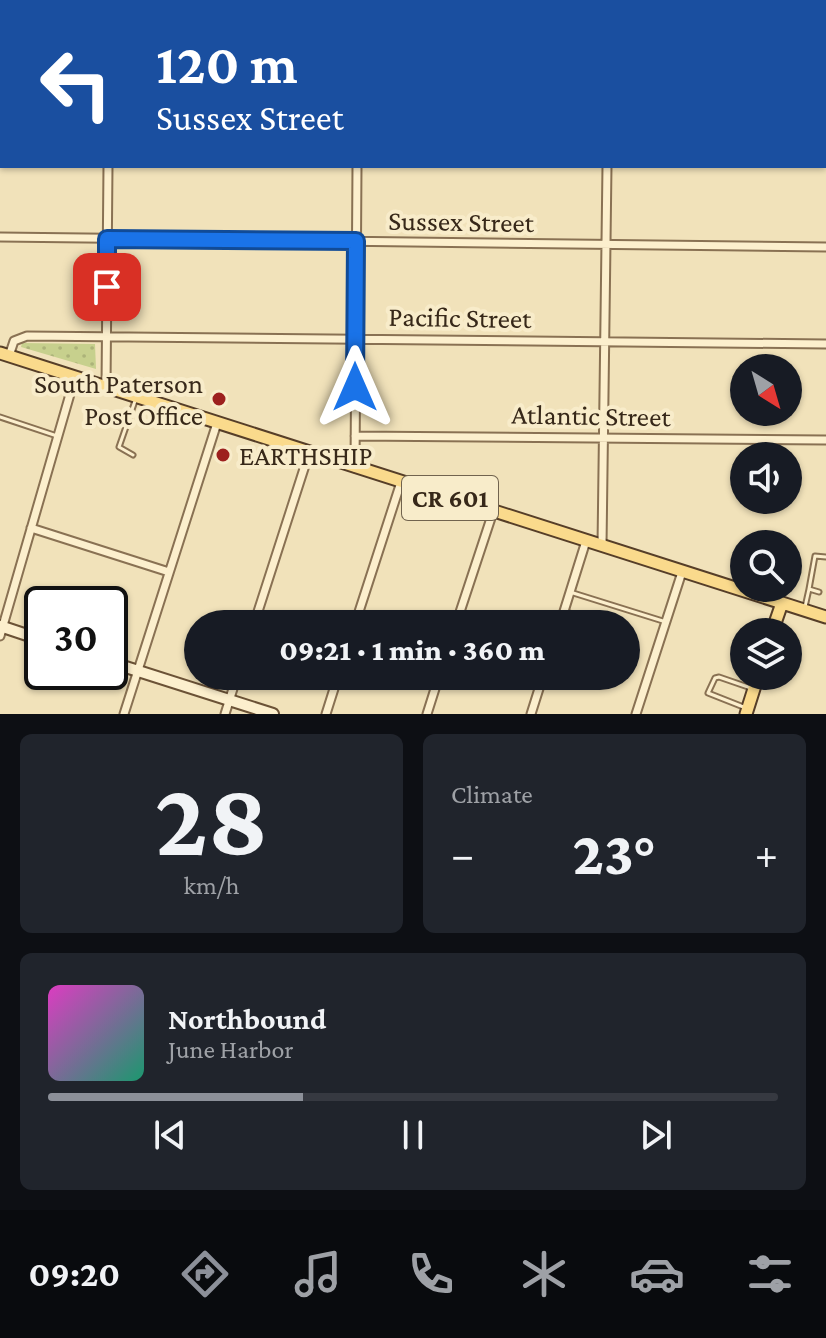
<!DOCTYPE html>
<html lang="en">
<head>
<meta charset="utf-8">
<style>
  :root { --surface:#171b24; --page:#20242c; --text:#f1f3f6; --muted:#9ea1a6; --line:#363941; --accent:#8c9099 }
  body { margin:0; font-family:"Crimson Pro",serif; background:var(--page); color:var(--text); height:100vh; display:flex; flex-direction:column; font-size:30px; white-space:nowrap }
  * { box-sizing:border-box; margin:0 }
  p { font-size:26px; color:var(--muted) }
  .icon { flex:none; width:44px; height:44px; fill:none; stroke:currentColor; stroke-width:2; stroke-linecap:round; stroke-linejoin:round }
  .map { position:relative; height:714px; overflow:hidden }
  .panel { display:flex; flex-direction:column; gap:20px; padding:20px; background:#0d0f14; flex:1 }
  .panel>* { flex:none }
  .hud { position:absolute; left:0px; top:0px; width:826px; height:168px; box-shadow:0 2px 6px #0004; background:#1a4fa0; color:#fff; overflow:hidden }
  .needle { width:52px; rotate:143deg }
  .tools { position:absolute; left:730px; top:354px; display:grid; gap:16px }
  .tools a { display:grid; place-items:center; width:72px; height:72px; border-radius:50%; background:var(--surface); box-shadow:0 2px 6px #0004; font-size:40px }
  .speed { position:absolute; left:24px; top:586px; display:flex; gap:16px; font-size:40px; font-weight:700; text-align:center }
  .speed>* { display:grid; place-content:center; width:104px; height:104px; border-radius:50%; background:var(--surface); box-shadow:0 2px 6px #0004; line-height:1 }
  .speed .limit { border:4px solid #111; border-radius:12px; background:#fff; color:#111 }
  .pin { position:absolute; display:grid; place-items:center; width:68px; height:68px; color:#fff; margin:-34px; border-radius:16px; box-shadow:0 4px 12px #0006 }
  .me { position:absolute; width:88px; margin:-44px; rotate:0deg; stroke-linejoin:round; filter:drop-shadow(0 0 6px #0008) }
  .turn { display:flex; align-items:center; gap:28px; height:168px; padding:0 24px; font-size:36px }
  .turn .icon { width:104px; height:104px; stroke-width:2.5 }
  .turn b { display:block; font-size:56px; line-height:68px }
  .big { font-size:60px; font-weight:800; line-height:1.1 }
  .panel .widget { flex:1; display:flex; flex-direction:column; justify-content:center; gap:12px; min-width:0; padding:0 28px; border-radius:12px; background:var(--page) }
  .panel .dial { align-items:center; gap:0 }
  .dial b { font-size:104px; line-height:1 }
  .song { display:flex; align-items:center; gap:24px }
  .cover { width:96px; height:96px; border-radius:12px; background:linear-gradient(135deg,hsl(310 70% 55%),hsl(160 70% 35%)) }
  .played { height:8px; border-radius:4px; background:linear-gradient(90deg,var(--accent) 35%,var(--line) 35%) }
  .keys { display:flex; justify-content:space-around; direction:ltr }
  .heat { display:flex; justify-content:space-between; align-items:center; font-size:44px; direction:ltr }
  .panel .tiles { flex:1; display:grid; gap:20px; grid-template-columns:1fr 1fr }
  .widget:last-child { grid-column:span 2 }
  .trip { position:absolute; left:184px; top:610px; width:456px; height:80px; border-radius:40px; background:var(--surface); box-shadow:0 2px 6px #0004; font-weight:800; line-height:80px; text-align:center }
  .dock { display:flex; height:128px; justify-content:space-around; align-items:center; background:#090b0e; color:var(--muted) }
  .dock .icon { width:56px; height:56px }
  .dock .selected { color:var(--accent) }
  .dock b { font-size:36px; color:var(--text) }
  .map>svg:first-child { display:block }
  .park { fill:url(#park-dots) }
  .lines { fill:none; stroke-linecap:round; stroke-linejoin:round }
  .lane-casing { stroke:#897153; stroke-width:7 }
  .street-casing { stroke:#897153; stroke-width:11 }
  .secondary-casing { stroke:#6b5236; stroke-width:14 }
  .primary-casing { stroke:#563e28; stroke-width:15 }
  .path { stroke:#897153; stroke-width:2; stroke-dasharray:6 4; stroke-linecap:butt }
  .lane { stroke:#fcefcd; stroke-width:3 }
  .street { stroke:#fcefcd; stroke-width:7 }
  .secondary { stroke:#fcefcd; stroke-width:10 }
  .primary { stroke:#fada8c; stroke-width:11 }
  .rail-casing { stroke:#372819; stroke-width:6 }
  .rail { stroke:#f8ecca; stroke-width:3; stroke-dasharray:9; stroke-linecap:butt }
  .route-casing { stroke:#114b97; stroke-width:20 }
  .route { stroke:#1a73e8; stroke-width:14 }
  .poi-dot { fill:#9d201e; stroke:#f8ecca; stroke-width:3 }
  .labels { text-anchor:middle; stroke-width:8; stroke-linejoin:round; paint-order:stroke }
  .shield { fill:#f8ecca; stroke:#71634e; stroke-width:2 }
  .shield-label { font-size:26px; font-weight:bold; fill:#372819 }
  .street-label { font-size:28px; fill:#372819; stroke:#f8ecca }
  .poi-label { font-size:28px; fill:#372819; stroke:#f8ecca; text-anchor:end }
</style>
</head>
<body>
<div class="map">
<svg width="826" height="714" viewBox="0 0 826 714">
  <defs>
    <pattern id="park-dots" width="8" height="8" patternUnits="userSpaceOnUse" patternTransform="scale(2)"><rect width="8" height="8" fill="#c7d08d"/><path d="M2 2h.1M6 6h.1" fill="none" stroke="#acb379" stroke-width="1.8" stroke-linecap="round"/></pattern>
  </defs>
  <rect width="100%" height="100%" fill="#f1e2ba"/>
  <path class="park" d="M22,343L95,344L96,369L21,347Z"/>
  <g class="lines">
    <g class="lane-casing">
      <path id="lane" d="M568,0V2
        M807,0V2
        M824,37L826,39
        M0,417L57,436
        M133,455L119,447L135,401
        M809,589L815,556L826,557
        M570,592L666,622
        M805,607L809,589L819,592
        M564,611L587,619
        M746,708L708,693L715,678L719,677L751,688"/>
    </g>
    <g class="street-casing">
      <path id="street" d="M110,2V0
        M360,2V0
        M609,2V0
        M0,44H2
        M0,141H2
        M0,237L826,247
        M9,356L14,341L27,336L826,344
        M106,387L108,166
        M355,436L826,440
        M355,468L357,166
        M31,528L169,572
        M602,546L607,166
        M254,624L309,453
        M355,624L401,482
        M456,624L493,512
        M560,624L586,541
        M0,636L75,377
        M124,714L217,423
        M225,714L237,676
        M326,714L338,676
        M427,714L439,676
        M531,714L543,676
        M636,714L682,572"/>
    </g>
    <g class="secondary-casing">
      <path id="secondary" d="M0,626L42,640
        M110,662L273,714"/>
    </g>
    <g class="primary-casing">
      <path id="primary" d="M0,353L826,617
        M772,632L782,603
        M746,714L758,676"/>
    </g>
    <path class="path" d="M824,149L826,154
      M824,158H826"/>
    <use href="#lane" class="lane"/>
    <use href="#street" class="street"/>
    <use href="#secondary" class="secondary"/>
    <use href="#primary" class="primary"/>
    <g class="rail-casing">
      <path id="rail" d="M757,0L758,2
        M824,114L826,117"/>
    </g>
    <use href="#rail" class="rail"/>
  </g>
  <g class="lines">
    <g class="route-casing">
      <path id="route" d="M107,287V239L356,241L355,387"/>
    </g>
    <use href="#route" class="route"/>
  </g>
  <g class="poi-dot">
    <circle cx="219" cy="399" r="8"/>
    <circle cx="223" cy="455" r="8"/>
  </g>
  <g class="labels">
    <rect class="shield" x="402" y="476" width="96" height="44" rx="6"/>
    <g class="shield-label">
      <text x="450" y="507">CR 601</text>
    </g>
    <g class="street-label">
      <text transform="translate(461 221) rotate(1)" y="10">Sussex Street</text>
      <text transform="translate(460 317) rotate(1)" y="10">Pacific Street</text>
      <text transform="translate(591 415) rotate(1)" y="10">Atlantic Street</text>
    </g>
    <g class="poi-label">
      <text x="203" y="393">South Paterson<tspan x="203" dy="32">Post Office</tspan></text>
      <text x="239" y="465" text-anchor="start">EARTHSHIP</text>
    </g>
  </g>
</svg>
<div class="tools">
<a><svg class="needle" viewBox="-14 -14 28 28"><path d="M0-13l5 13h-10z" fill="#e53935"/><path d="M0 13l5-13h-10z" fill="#9ea1a6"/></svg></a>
<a><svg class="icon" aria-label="sound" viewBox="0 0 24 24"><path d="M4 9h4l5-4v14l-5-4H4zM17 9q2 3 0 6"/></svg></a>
<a><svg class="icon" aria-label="search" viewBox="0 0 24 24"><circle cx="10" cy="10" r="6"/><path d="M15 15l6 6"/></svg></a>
<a><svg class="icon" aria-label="layers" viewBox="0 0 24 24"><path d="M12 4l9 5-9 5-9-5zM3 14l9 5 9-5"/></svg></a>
</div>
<div class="speed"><div class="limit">30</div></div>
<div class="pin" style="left:107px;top:287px;background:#d93025"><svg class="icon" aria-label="arrive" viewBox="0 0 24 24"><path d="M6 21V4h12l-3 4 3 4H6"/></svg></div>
<svg class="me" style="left:355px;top:387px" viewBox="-20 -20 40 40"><path d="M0-17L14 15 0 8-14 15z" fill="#1a73e8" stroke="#fff" stroke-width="4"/></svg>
<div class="trip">09:21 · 1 min · 360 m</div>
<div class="hud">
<div class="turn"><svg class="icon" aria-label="left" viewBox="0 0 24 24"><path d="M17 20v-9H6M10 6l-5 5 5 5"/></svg><div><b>120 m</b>Sussex Street</div></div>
</div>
</div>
<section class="panel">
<div class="tiles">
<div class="widget dial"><b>28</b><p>km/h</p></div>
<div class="widget"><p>Climate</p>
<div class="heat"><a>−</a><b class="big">23°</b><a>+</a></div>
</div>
<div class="widget">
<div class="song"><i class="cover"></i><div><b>Northbound</b><p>June Harbor</p></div></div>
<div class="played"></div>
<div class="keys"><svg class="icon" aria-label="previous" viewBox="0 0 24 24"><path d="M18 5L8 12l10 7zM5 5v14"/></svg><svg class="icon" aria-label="pause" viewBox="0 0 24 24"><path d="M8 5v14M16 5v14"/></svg><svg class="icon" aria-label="next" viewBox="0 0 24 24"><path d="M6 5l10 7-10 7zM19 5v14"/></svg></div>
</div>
</div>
</section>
<nav class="dock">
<b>09:20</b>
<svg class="icon selected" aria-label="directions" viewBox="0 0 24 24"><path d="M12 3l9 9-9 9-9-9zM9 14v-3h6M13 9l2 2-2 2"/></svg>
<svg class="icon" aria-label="music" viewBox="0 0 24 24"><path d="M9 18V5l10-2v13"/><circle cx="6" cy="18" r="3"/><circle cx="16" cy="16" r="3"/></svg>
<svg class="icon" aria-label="phone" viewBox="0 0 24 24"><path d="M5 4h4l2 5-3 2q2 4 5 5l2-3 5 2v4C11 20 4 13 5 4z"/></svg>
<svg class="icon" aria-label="climate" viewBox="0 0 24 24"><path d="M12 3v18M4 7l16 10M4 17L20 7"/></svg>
<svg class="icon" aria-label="car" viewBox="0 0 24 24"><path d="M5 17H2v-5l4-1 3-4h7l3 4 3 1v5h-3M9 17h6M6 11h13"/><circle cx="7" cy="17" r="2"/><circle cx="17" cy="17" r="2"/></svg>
<svg class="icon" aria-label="filters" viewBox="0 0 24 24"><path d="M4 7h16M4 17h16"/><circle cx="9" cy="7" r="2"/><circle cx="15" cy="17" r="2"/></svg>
</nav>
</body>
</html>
